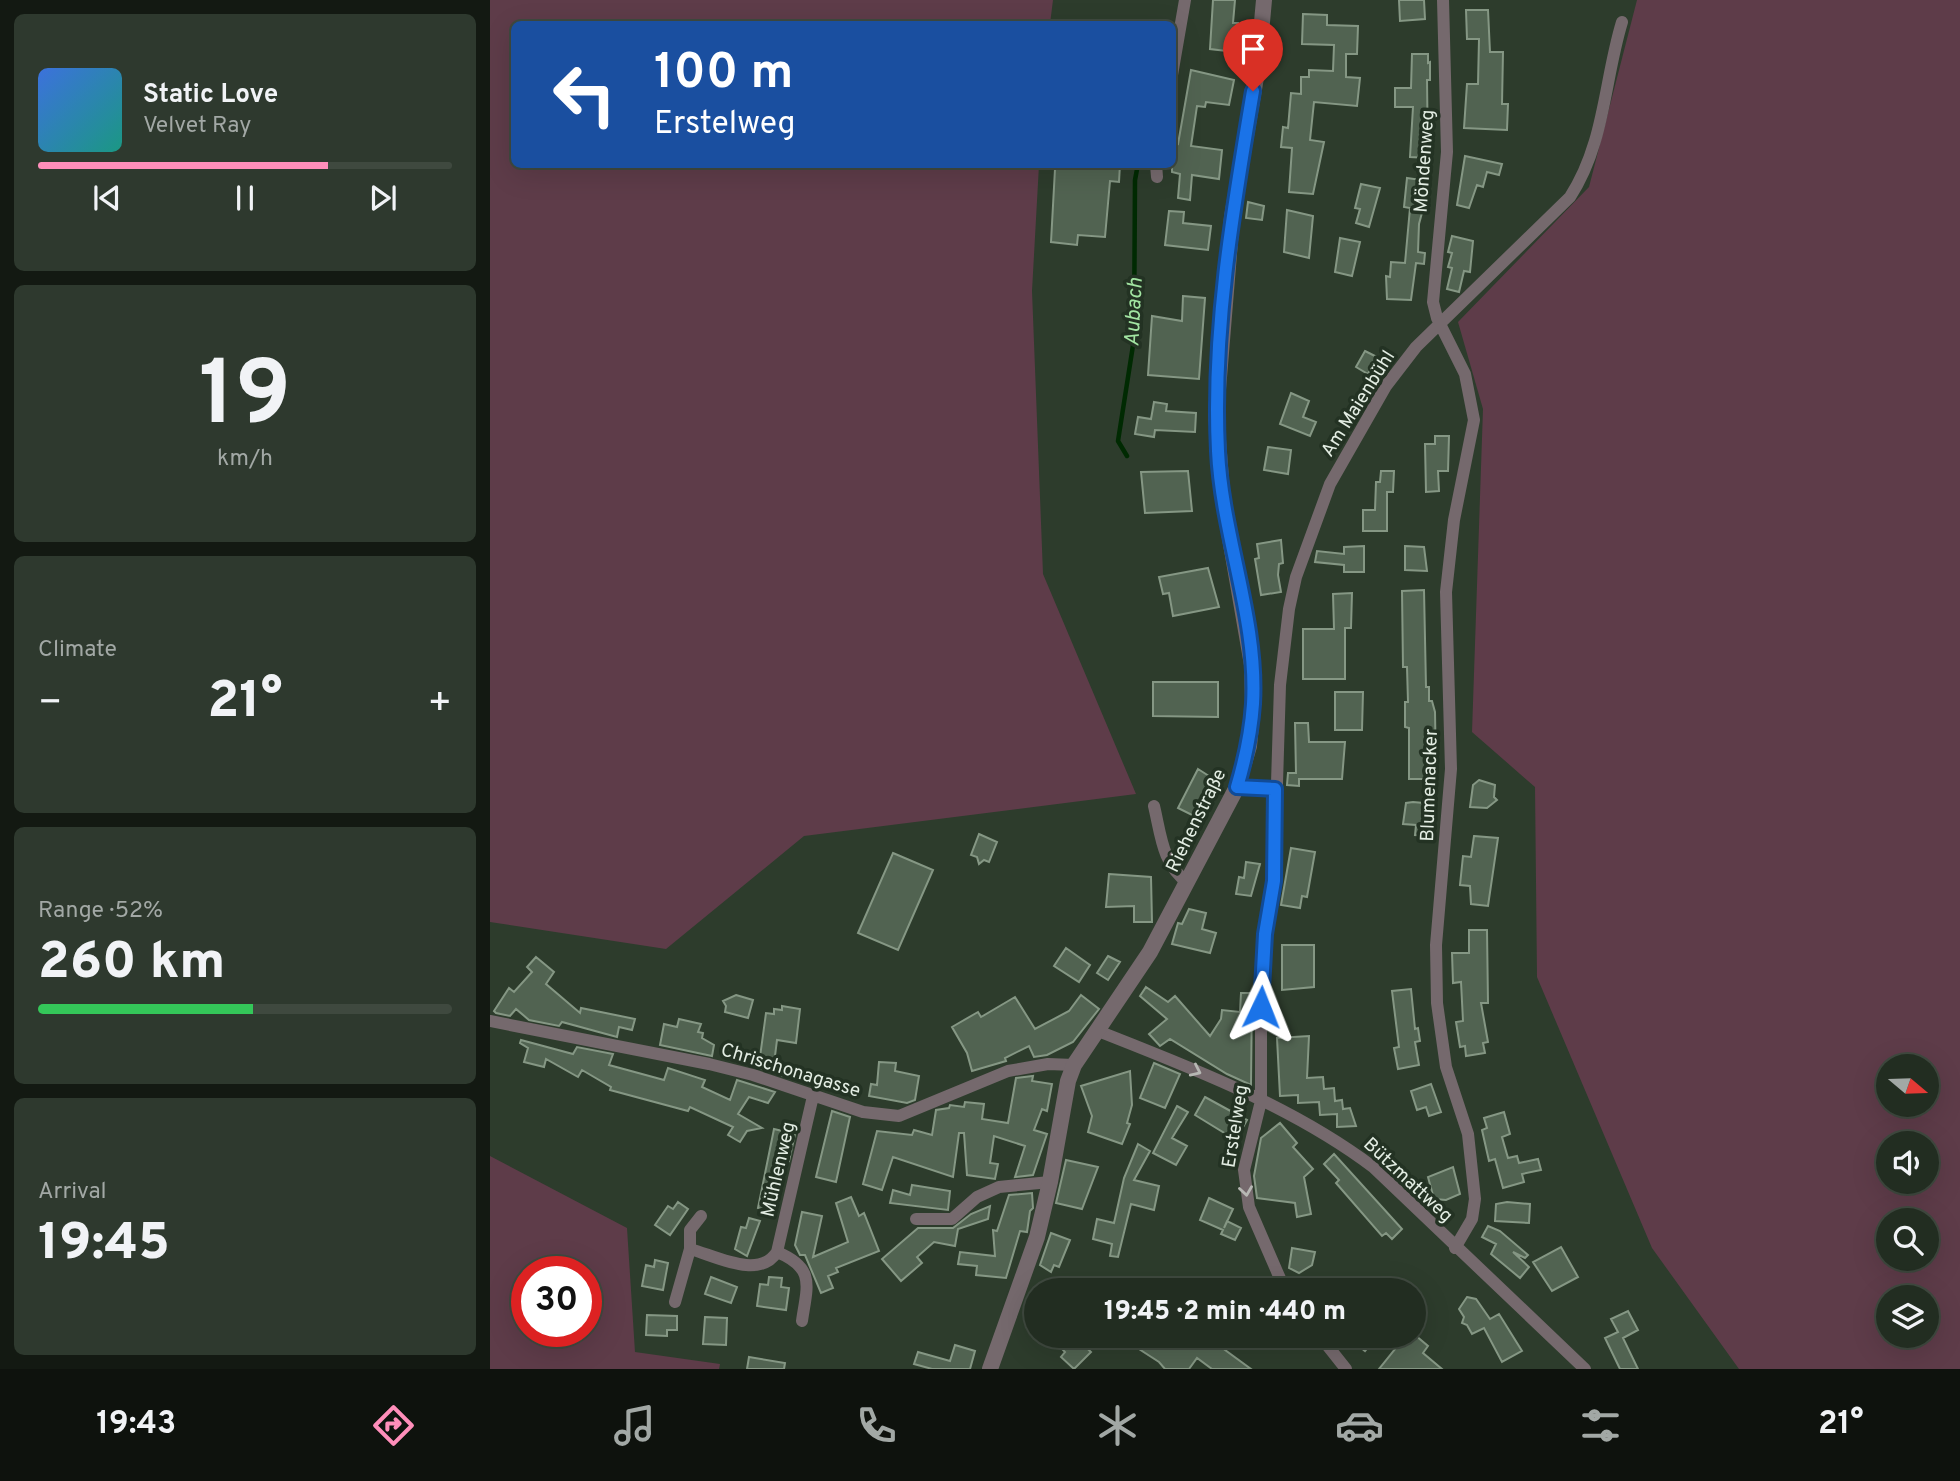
<!DOCTYPE html>
<html lang="en">
<head>
<meta charset="utf-8">
<style>
  :root { --surface:#222d21; --page:#2e392e; --text:#f1f3f6; --muted:#a2a8a5; --line:#3f493f; --accent:#ff8eba }
  body { margin:0; font-family:Overpass,sans-serif; background:var(--page); color:var(--text); height:100vh; display:flex; flex-direction:column; font-size:26px; white-space:nowrap }
  * { box-sizing:border-box; margin:0 }
  p { font-size:23px; color:var(--muted) }
  .icon { flex:none; width:38px; height:38px; fill:none; stroke:currentColor; stroke-width:2; stroke-linecap:round; stroke-linejoin:round }
  .map { position:relative; flex:1; overflow:hidden }
  .drawer { display:flex; flex-direction:column; gap:14px; padding:14px; background:#131912; width:490px }
  .drawer>* { flex:none }
  .guide { position:absolute; left:21px; top:21px; width:665px; height:147px; border-radius:10px; box-shadow:0 7px 28px #0002,0 0 0 2px var(--line); background:#1a4fa0; color:#fff; overflow:hidden }
  .needle { width:46px; rotate:109deg }
  .fabs { position:absolute; left:1386px; top:1054px; display:grid; gap:14px }
  .fabs a { display:grid; place-items:center; width:63px; height:63px; border-radius:50%; background:var(--surface); box-shadow:0 7px 28px #0002,0 0 0 2px var(--line); font-size:35px }
  .speed { position:absolute; left:21px; top:1256px; display:flex; gap:14px; font-size:35px; font-weight:700; text-align:center }
  .speed>* { display:grid; place-content:center; width:91px; height:91px; border-radius:50%; background:var(--surface); box-shadow:0 7px 28px #0002,0 0 0 2px var(--line); line-height:1 }
  .speed .limit { border:10px solid #d22; background:#fff; color:#111 }
  .pin { position:absolute; display:grid; place-items:center; width:60px; height:60px; color:#fff; margin:-72px -30px; border-radius:50% 50% 50% 0; rotate:-45deg; box-shadow:0 0 7px #0007 }
  .pin .icon { rotate:45deg }
  .me { position:absolute; width:77px; margin:-38px; rotate:2deg; stroke-linejoin:round; filter:drop-shadow(0 0 5px #0008) }
  .turn { display:flex; align-items:center; gap:24px; height:147px; padding:0 28px; font-size:32px }
  .turn .icon { width:91px; height:91px; stroke-width:2.5 }
  .turn b { display:block; font-size:49px; line-height:60px }
  .big { font-size:52px; font-weight:800; line-height:1.1 }
  .drawer .widget { flex:1; display:flex; flex-direction:column; justify-content:center; gap:10px; min-width:0; padding:0 24px; border-radius:10px; background:var(--page) }
  .drawer .dial { align-items:center; gap:0 }
  .dial b { font-size:91px; line-height:1 }
  .song { display:flex; align-items:center; gap:21px }
  .cover { width:84px; height:84px; border-radius:10px; background:linear-gradient(135deg,hsl(220 70% 55%),hsl(170 70% 35%)) }
  .played { height:7px; border-radius:4px; background:linear-gradient(90deg,var(--accent) 70%,var(--line) 70%) }
  .keys { display:flex; justify-content:space-around; direction:ltr }
  .heat { display:flex; justify-content:space-between; align-items:center; font-size:38px; direction:ltr }
  .charge { height:10px; border-radius:5px; background:linear-gradient(90deg,#34c759 52%,var(--line) 0) }
  .trip { position:absolute; left:534px; top:1278px; width:402px; height:70px; border-radius:35px; background:var(--surface); box-shadow:0 7px 28px #0002,0 0 0 2px var(--line); font-weight:800; line-height:70px; text-align:center }
  .tabs { display:flex; height:112px; justify-content:space-around; align-items:center; background:#0e120d; color:var(--muted) }
  .tabs .icon { width:49px; height:49px }
  .tabs .active { color:var(--accent) }
  .tabs b { font-size:32px; color:var(--text) }
  main { display:flex; flex:1; min-height:0 }
  .map>svg:first-child { display:block }
  .green { fill:#5e3c49; fill-rule:evenodd }
  .lines { fill:none; stroke-linecap:round; stroke-linejoin:round }
  .stream { stroke:#002a02; stroke-width:4.5 }
  .building { fill:#516351; stroke:#859784; stroke-width:2 }
  .minor { stroke:#75696d; stroke-width:12 }
  .tertiary { stroke:#75696d; stroke-width:16 }
  .oneway { stroke:#b7b8b4 }
  .route-casing { stroke:#114b97; stroke-width:18 }
  .route { stroke:#1a73e8; stroke-width:12 }
  .labels { text-anchor:middle; stroke-width:7; stroke-linejoin:round; paint-order:stroke }
  .street-label { font-size:19px; fill:#e3ede3; stroke:#233223 }
  .water-label { font-size:21px; font-style:italic; fill:#a2e5a2; stroke:#233223 }
</style>
</head>
<body>
<main>
<section class="drawer">
<div class="widget">
<div class="song"><i class="cover"></i><div><b>Static Love</b><p>Velvet Ray</p></div></div>
<div class="played"></div>
<div class="keys"><svg class="icon" aria-label="previous" viewBox="0 0 24 24"><path d="M18 5L8 12l10 7zM5 5v14"/></svg><svg class="icon" aria-label="pause" viewBox="0 0 24 24"><path d="M8 5v14M16 5v14"/></svg><svg class="icon" aria-label="next" viewBox="0 0 24 24"><path d="M6 5l10 7-10 7zM19 5v14"/></svg></div>
</div>
<div class="widget dial"><b>19</b><p>km/h</p></div>
<div class="widget"><p>Climate</p>
<div class="heat"><a>−</a><b class="big">21°</b><a>+</a></div>
</div>
<div class="widget"><p>Range · 52%</p><b class="big">260 km</b><div class="charge"></div></div>
<div class="widget"><p>Arrival</p><b class="big">19:45</b></div>
</section>
<div class="map">
<svg width="1470" height="1369" viewBox="0 0 1470 1369">
  <rect width="100%" height="100%" fill="#2d3c2c"/>
  <path class="green" d="M0,0H563L560,24H24V164L549,165L542,291L553,574L646,794L314,836L176,949L0,922Z
    M1147,0H1470V1369H1249L1162,1248L1047,977L1045,787L982,732L993,409L968,322L1099,187ZM1398,1066H1437V1104H1398ZM1398,1143H1437V1181H1398ZM1398,1220H1437V1258H1398ZM1398,1297H1437V1335H1398Z
    M0,1156L137,1228L145,1352L230,1364L229,1369H0ZM96,1272V1332H37V1272Z"/>
  <g class="lines">
    <path class="stream" d="M637,456L628,441L644,339L645,180L648,164"/>
  </g>
  <path class="building" d="M723,0H745L743,23H748L745,52L720,49Z
    M909,0H934L935,19L910,21Z
    M976,10H998L1000,52H1013L1012,104H1018L1017,130L974,128L977,84H988L989,39H977Z
    M813,14L837,15V25L868,26L867,54H856V77L870,78L867,106L824,102L820,140L834,142L823,194L799,192L802,148L791,147L793,127L798,128L801,93L811,94V77H819V70L843,71L844,45L812,44Z
    M922,54H938V63L940,62V80H937L938,158L920,157L923,107H905V88H921Z
    M701,70L744,80L739,105L716,102L715,107L707,106L701,146L732,150L729,179L702,175L700,200L688,198L690,174L682,172V143L688,144Z
    M975,156L1012,164L1009,175L997,172L993,187L987,185L979,208L967,205Z
    M595,164H630L629,182L620,181L615,237L588,235L587,245L561,242L565,169H571V166L594,168Z
    M917,178L939,181L936,210L933,209L929,224L928,252L935,253L934,264L926,263L921,300L897,299L896,276L900,277L901,262L915,263L920,208L914,207Z
    M871,184L890,188L879,227L866,223L870,209L865,208Z
    M758,202L774,206L772,220L756,218Z
    M797,210L823,216L819,258L794,252Z
    M679,211L694,212L693,223L721,226L718,250L675,245Z
    M962,236L983,241L980,272L974,271L969,292L957,289L962,268L958,267L962,253L958,252Z
    M850,238L870,242L862,276L845,272Z
    M693,296L715,298L709,379L658,375L662,316L692,321Z
    M875,351L887,357L878,374L866,367Z
    M801,393L819,401L813,417L826,422L820,436L790,424Z
    M664,402L677,404L676,411L706,413L705,432L665,430L664,437L645,434L648,417L661,419Z
    M945,436H959L958,471H948L949,491L936,492L935,444H945Z
    M778,447L801,450L798,474L774,470Z
    M698,471L702,511L655,513L651,472Z
    M891,471H904L903,492H897V531H873V510H885L886,482H890Z
    M791,540L793,563L789,564L788,575L791,592L771,595L765,559L769,558L767,544Z
    M874,546V572H854V565L825,562L827,551L854,554V547Z
    M915,546L934,547L937,571L915,570Z
    M718,568L729,607L683,616L679,593L673,594L669,577Z
    M934,590L936,687H939V701H942L945,712L946,771H943V779H919V728L915,727V702H918L917,667H913L912,591Z
    M862,593L861,628H855V679H813V629H844L843,594Z
    M663,682H728V717L663,716Z
    M845,692H873L872,730H845Z
    M805,723H818L819,742H855L852,779H809V786L797,785L798,773H806Z
    M708,769L730,783L712,820L688,808Z
    M989,780L1005,785L1004,797L1007,800L997,808L980,807L983,785Z
    M923,802L944,804L938,836L925,835L926,825L913,824L916,803Z
    M489,834L507,842L499,862L494,860L489,864L487,857L481,855Z
    M984,836L1008,838L998,906L981,904L980,886L970,885L973,856L981,857Z
    M801,848L825,852L817,897L812,896L810,908L791,905Z
    M403,853L443,870L408,950L368,933Z
    M756,862L770,864L761,896L746,894L749,877L754,878Z
    M619,874L661,877L662,922H644V906L616,907Z
    M699,909L716,913L712,929L726,933L720,953L682,944L688,923L692,924Z
    M979,930H997L998,1003H991L998,1042L993,1043L995,1053L976,1056L975,1046L970,1047L966,1022L973,1021L971,982L963,983L962,953H979Z
    M792,945H824V987L792,990Z
    M576,948L600,965L589,982L564,966Z
    M618,956L630,962L618,980L607,973Z
    M46,957L64,972L56,984L90,1013L91,1008L145,1019L142,1030L129,1027L127,1037L72,1022L69,1026L39,1020L26,1009L20,1016L6,1013L4,1011L19,988L24,992L42,972L37,967Z
    M656,987L678,1002L685,996L720,1036L731,1019L732,1010L750,1012L751,993H762L761,1085L737,1074L680,1039L670,1046L659,1034L677,1019L650,996Z
    M921,989L925,1029L928,1028L930,1041L925,1042L929,1065L908,1069L904,1048L909,1047L902,991Z
    M246,995L263,1000L258,1018L235,1012L236,1006L233,1001Z
    M591,995L609,1009L583,1042L557,1055L544,1057L539,1046L515,1058L516,1061L482,1071L477,1053L462,1027L488,1012L491,1017L525,997L545,1029L579,1011Z
    M292,1006L310,1009L306,1043L287,1040L284,1064L301,1066L294,1076L262,1066L263,1057H270L276,1013L284,1014V1009L292,1010Z
    M189,1019L211,1024L208,1032L213,1033L212,1038L224,1045L222,1056L170,1045L174,1024L187,1027Z
    M819,1036L817,1078L833,1077L834,1089L844,1088L845,1101L852,1100L853,1109L860,1108L866,1126L847,1127V1114L830,1115L829,1102L808,1103V1095L790,1096L787,1038Z
    M31,1040L83,1054L87,1047L123,1054L119,1065L174,1080L178,1068L215,1080L212,1087L240,1100L247,1080L285,1092L278,1103L259,1097L248,1114L272,1128L257,1131L250,1142L238,1135L243,1127L200,1107L198,1111L120,1090L121,1087L92,1070L88,1077L56,1059L54,1067L34,1062L38,1048L30,1043Z
    M389,1062L406,1063L405,1071L429,1076L425,1100L417,1103L379,1096L381,1084L387,1085Z
    M664,1063L690,1074L675,1108L650,1098Z
    M640,1071L642,1105L637,1123L640,1124L632,1144L598,1132L602,1116L591,1086Z
    M543,1076L542,1081L562,1084L557,1111L552,1109L544,1130L557,1134L543,1175L525,1177L535,1146L504,1136L500,1163L508,1164L505,1179L477,1175L474,1133H469L463,1177L403,1157L392,1190L373,1184L387,1131L422,1135L424,1130L442,1135L446,1110L459,1108L460,1105L474,1107L475,1102L494,1104L492,1119L518,1123L526,1078Z
    M941,1084L951,1112L939,1116L936,1107L927,1110L921,1091Z
    M715,1097L757,1120L746,1140L705,1115Z
    M687,1106L698,1112L682,1138L697,1146L686,1165L663,1153Z
    M342,1111L360,1117L346,1182L326,1177Z
    M1014,1112L1020,1134L1012,1137L1018,1158L1027,1156L1029,1163L1048,1159L1051,1170L1032,1174L1034,1182L1013,1188L1005,1159L999,1161L992,1130L997,1128L994,1118Z
    M790,1123L807,1143L803,1147L823,1169L814,1177L821,1214L807,1217L805,1203L767,1198L764,1176L771,1138Z
    M284,1129L305,1134L299,1161L294,1160L286,1212L268,1208Z
    M648,1144L660,1151L644,1180L669,1186L664,1210L641,1204L628,1257L620,1256L622,1244L603,1239L607,1219L624,1223L634,1178Z
    M844,1154L912,1229L902,1239L896,1233L892,1236L846,1183L849,1180L834,1164Z
    M576,1160L608,1167L592,1209L566,1203Z
    M963,1167L970,1194L956,1200L944,1199L938,1177Z
    M422,1185L460,1191L458,1210L400,1203L403,1190L420,1195Z
    M542,1193L543,1208L540,1211L537,1232L530,1231L516,1278L486,1275L487,1266L468,1264L470,1252L505,1256L503,1230L507,1231L519,1195Z
    M361,1197L369,1216L374,1213L389,1251L346,1268L348,1272L338,1276L343,1288L331,1293L315,1255H310L305,1245L312,1212L332,1216L323,1257L358,1242L346,1203Z
    M719,1198L743,1209L734,1228L737,1221L751,1228L745,1240L731,1234L733,1230L710,1220Z
    M188,1202L198,1209L180,1235L165,1225L178,1206L183,1209Z
    M1017,1202L1040,1204L1039,1223L1005,1221L1006,1204Z
    M500,1206L498,1219L468,1229L465,1246L444,1242L427,1257L432,1263L411,1281L392,1259L428,1228H463L481,1214Z
    M259,1218L270,1221L257,1256L245,1249L251,1227L256,1228Z
    M998,1226L1010,1231L1038,1255L1035,1258L1023,1252L1039,1267L1030,1278L1001,1254L1006,1244L992,1237Z
    M561,1233L580,1240L569,1267L564,1265L561,1272L550,1265Z
    M1071,1247L1088,1277L1062,1291L1043,1262Z
    M802,1248L825,1252L822,1265L809,1273L799,1268Z
    M165,1260L178,1263L173,1290L152,1286L156,1265L164,1267Z
    M221,1277L247,1287L241,1303L215,1294Z
    M279,1277L292,1278L291,1287L299,1288L296,1310L267,1306L270,1284L278,1285Z
    M977,1297L986,1299L1000,1319L1009,1314L1032,1351L1012,1362L994,1328L982,1334L977,1325L972,1323L974,1317L969,1309Z
    M1138,1311L1148,1330L1133,1338L1148,1369H1130L1115,1338L1128,1332L1121,1319Z
    M157,1315L187,1316V1330H177V1336L156,1335Z
    M215,1317L237,1318L236,1345L213,1344Z
    M689,1335H740L731,1347L761,1369H722L707,1358L699,1369H675L669,1362L649,1349L658,1337L674,1348L682,1344Z
    M855,1335H888L875,1351Z
    M890,1335H925L938,1346L933,1353L952,1369H889L906,1348Z
    M588,1340L601,1352L584,1369L571,1357L575,1352L573,1350Z
    M465,1345L485,1351L480,1369H442L424,1364L428,1352L460,1361Z
    M259,1357L295,1363L294,1369H257Z"/>
  <g class="lines">
    <path class="minor" d="M953,0L957,152L943,302L947,318L975,374L984,420L964,520L956,592L961,769L946,945L947,1003L956,1067L978,1134L985,1199L982,1219L965,1248
      M682,75L695,0
      M666,164L667,177
      M747,787L785,789
      M664,806C671,835 672,864 698,883
      M0,1021L219,1064L263,1075L373,1112L409,1116L518,1071L558,1064L584,1065
      M608,1031C702,1068 802,1106 883,1167L1095,1369
      M426,1219H462L487,1197L509,1187L560,1182
      M200,1249C226,1256 269,1280 287,1252L323,1096
      M287,1252C326,1268 317,1286 312,1321
      M795,1290L759,1207L754,1170L771,1101V988L775,934L784,881L790,685L799,609L806,577L840,484L896,386L926,347L1080,197C1115,143 1114,81 1132,22
      M185,1302L200,1249V1230L211,1216
      M829,1335L856,1369"/>
    <path class="tertiary" d="M500,1369L547,1237L560,1182L578,1081L584,1065L660,952L747,787L759,746L763,703L762,665L732,492L726,414L742,217L768,66L774,0"/>
  </g>
  <defs><path id="oneway-chevron" d="M-2-3.5L2.5 0L-2 3.5" fill="none" stroke-width="1.6" stroke-linecap="round" stroke-linejoin="round" transform="scale(1.75)"/></defs>
  <g class="oneway">
    <use href="#oneway-chevron" transform="translate(706 1071) rotate(25)"/>
    <use href="#oneway-chevron" transform="translate(756 1191) rotate(82)"/>
  </g>
  <g class="lines">
    <g class="route-casing">
      <path id="route" d="M763,91C743,209 722,331 728,451C732,536 768,619 763,704C761,733 755,760 747,787L785,789L784,881L775,934L771,1007"/>
    </g>
    <use href="#route" class="route"/>
  </g>
  <g class="labels">
    <g class="street-label">
      <text transform="translate(933 161) rotate(-86)" y="7">Möndenweg</text>
      <text transform="translate(867 403) rotate(-58)" y="7">Am Maienbühl</text>
      <text transform="translate(938 785) rotate(-88)" y="7">Blumenacker</text>
      <text transform="translate(705 820) rotate(-64)" y="7">Riehenstraße</text>
      <text transform="translate(301 1069) rotate(17)" y="7">Chrischonagasse</text>
      <text transform="translate(744 1126) rotate(-81)" y="7">Erstelweg</text>
      <text transform="translate(287 1169) rotate(-77)" y="7">Mühlenweg</text>
      <text transform="translate(919 1179) rotate(43)" y="7">Bützmattweg</text>
    </g>
    <g class="water-label">
      <text transform="translate(643 312) rotate(-87)" y="7">Aubach</text>
    </g>
  </g>
</svg>
<div class="fabs">
<a><svg class="needle" viewBox="-14 -14 28 28"><path d="M0-13l5 13h-10z" fill="#e53935"/><path d="M0 13l5-13h-10z" fill="#a2a8a5"/></svg></a>
<a><svg class="icon" aria-label="sound" viewBox="0 0 24 24"><path d="M4 9h4l5-4v14l-5-4H4zM17 9q2 3 0 6"/></svg></a>
<a><svg class="icon" aria-label="search" viewBox="0 0 24 24"><circle cx="10" cy="10" r="6"/><path d="M15 15l6 6"/></svg></a>
<a><svg class="icon" aria-label="layers" viewBox="0 0 24 24"><path d="M12 4l9 5-9 5-9-5zM3 14l9 5 9-5"/></svg></a>
</div>
<div class="speed"><div class="limit">30</div></div>
<div class="pin" style="left:763px;top:91px;background:#d93025"><svg class="icon" aria-label="arrive" viewBox="0 0 24 24"><path d="M6 21V4h12l-3 4 3 4H6"/></svg></div>
<svg class="me" style="left:771px;top:1007px" viewBox="-20 -20 40 40"><path d="M0-17L14 15 0 8-14 15z" fill="#1a73e8" stroke="#fff" stroke-width="4"/></svg>
<div class="trip">19:45 · 2 min · 440 m</div>
<div class="guide">
<div class="turn"><svg class="icon" aria-label="left" viewBox="0 0 24 24"><path d="M17 20v-9H6M10 6l-5 5 5 5"/></svg><div><b>100 m</b>Erstelweg</div></div>
</div>
</div>
</main>
<nav class="tabs">
<b>19:43</b>
<svg class="icon active" aria-label="directions" viewBox="0 0 24 24"><path d="M12 3l9 9-9 9-9-9zM9 14v-3h6M13 9l2 2-2 2"/></svg>
<svg class="icon" aria-label="music" viewBox="0 0 24 24"><path d="M9 18V5l10-2v13"/><circle cx="6" cy="18" r="3"/><circle cx="16" cy="16" r="3"/></svg>
<svg class="icon" aria-label="phone" viewBox="0 0 24 24"><path d="M5 4h4l2 5-3 2q2 4 5 5l2-3 5 2v4C11 20 4 13 5 4z"/></svg>
<svg class="icon" aria-label="climate" viewBox="0 0 24 24"><path d="M12 3v18M4 7l16 10M4 17L20 7"/></svg>
<svg class="icon" aria-label="car" viewBox="0 0 24 24"><path d="M5 17H2v-5l4-1 3-4h7l3 4 3 1v5h-3M9 17h6M6 11h13"/><circle cx="7" cy="17" r="2"/><circle cx="17" cy="17" r="2"/></svg>
<svg class="icon" aria-label="filters" viewBox="0 0 24 24"><path d="M4 7h16M4 17h16"/><circle cx="9" cy="7" r="2"/><circle cx="15" cy="17" r="2"/></svg>
<b>21°</b>
</nav>
</body>
</html>
